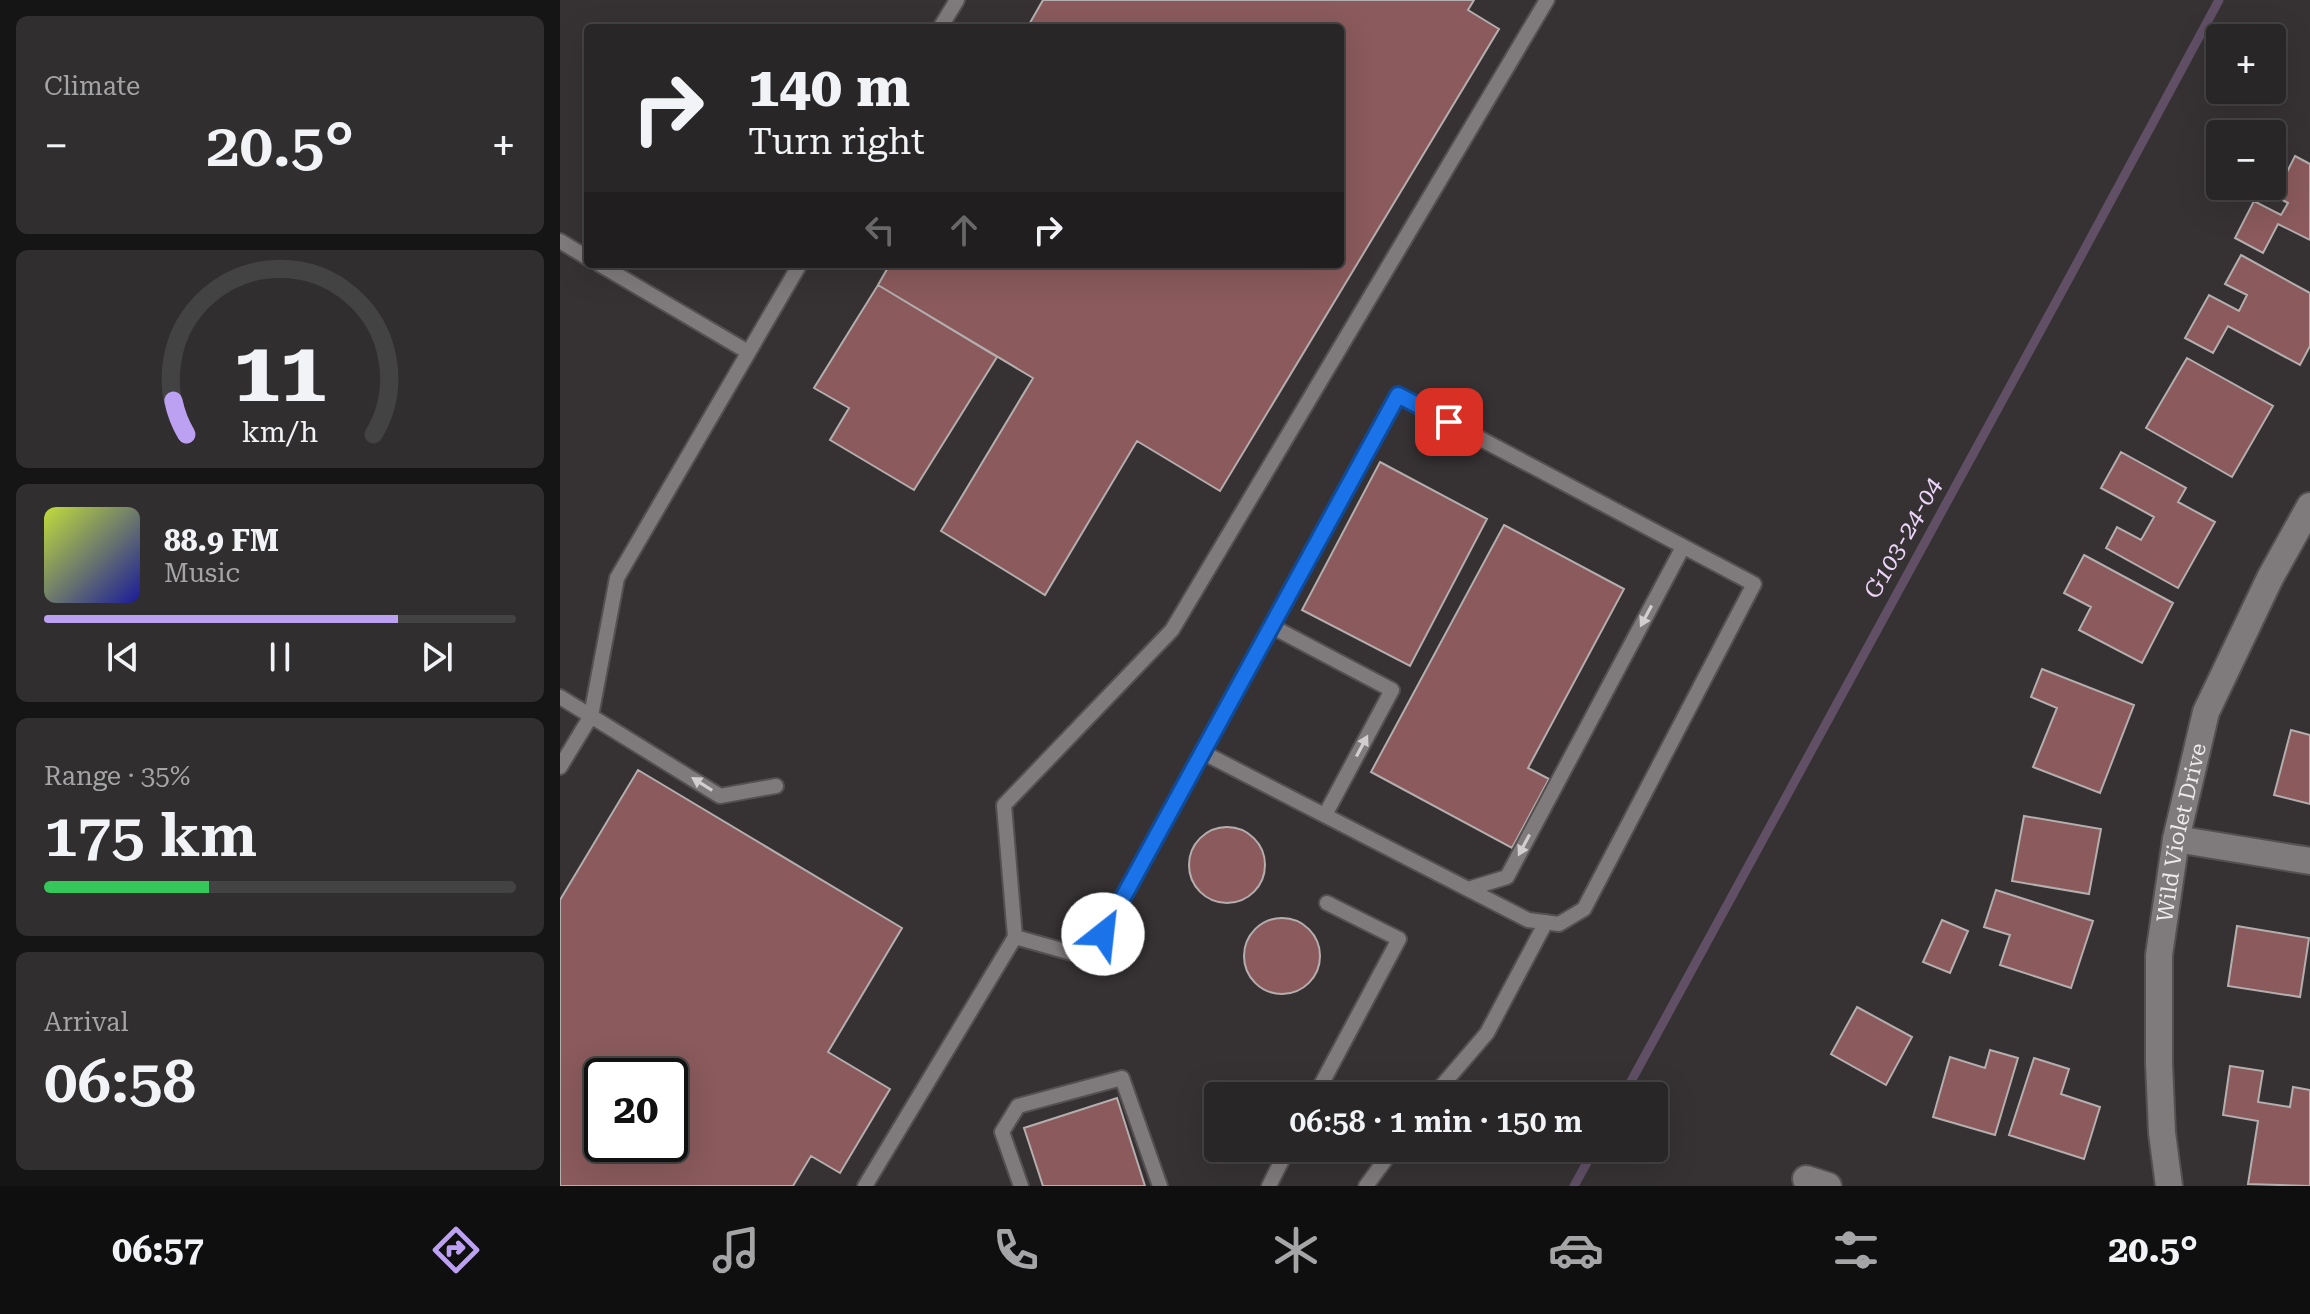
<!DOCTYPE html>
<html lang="en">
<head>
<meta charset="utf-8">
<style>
  :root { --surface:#282626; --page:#302e2e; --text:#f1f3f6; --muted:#a5a5a7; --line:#444343; --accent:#bca0f2 }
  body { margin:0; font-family:"Roboto Serif",serif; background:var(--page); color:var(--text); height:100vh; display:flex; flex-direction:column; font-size:30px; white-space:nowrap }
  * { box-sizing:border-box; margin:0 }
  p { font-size:26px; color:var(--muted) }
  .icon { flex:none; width:44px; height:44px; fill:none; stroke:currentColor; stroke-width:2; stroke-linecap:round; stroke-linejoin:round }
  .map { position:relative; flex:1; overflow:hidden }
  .details { display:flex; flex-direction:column; gap:16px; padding:16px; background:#161515; width:560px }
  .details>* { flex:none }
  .guide { position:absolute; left:24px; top:24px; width:760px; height:244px; border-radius:8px; box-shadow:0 8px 32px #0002,0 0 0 2px var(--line); background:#282626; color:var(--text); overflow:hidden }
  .controls { position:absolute; left:1646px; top:24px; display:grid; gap:16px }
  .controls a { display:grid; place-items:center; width:80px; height:80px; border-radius:8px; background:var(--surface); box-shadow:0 8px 32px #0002,0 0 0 2px var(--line); font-size:40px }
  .speed { position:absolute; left:24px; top:1058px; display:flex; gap:16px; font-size:40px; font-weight:700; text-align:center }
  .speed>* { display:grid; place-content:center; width:104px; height:104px; border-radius:50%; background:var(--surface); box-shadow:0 8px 32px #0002,0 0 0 2px var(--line); line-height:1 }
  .speed .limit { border:4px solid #111; border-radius:12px; background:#fff; color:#111 }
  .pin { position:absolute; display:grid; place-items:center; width:68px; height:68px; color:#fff; margin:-34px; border-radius:16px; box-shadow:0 4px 12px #0006 }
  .me { position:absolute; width:88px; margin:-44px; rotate:29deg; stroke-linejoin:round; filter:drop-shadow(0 0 6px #0008) }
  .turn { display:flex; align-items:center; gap:28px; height:168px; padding:0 32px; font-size:36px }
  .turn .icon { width:104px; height:104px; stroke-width:2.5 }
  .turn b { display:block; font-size:56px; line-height:68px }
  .lanes { display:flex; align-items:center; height:76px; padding:0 32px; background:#0003; justify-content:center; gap:40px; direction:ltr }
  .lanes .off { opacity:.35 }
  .big { font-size:60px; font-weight:600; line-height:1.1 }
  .details .card { flex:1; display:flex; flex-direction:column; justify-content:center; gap:12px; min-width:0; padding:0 28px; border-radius:12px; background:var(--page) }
  .details .dial { align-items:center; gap:0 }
  .dial svg { height:208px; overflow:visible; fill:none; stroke:var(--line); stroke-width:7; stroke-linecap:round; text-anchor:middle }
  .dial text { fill:var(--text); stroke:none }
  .song { display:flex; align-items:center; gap:24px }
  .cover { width:96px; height:96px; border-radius:12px; background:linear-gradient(135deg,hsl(70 70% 55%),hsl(240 70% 35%)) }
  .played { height:8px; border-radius:4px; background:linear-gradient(90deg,var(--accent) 75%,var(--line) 75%) }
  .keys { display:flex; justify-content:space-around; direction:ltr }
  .heat { display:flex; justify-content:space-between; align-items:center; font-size:44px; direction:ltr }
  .charge { height:12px; border-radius:6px; background:linear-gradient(90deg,#34c759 35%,var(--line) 0) }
  .trip { position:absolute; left:644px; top:1082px; width:464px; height:80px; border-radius:8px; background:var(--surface); box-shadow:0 8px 32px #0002,0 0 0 2px var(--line); font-weight:600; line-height:80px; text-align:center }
  .dock { display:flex; height:128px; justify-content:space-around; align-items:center; background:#100f0f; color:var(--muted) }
  .dock .icon { width:56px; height:56px }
  .dock .on { color:var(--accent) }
  .dock b { font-size:36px; color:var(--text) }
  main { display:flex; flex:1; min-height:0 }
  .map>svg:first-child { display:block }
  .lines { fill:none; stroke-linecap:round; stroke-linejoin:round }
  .stream { stroke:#604f65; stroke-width:9 }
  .building { fill:#8a5a5c; stroke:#b4aeae; stroke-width:2; fill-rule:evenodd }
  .service-casing { stroke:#545051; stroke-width:18 }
  .minor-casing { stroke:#545051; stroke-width:30 }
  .service { stroke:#7f7a7b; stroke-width:14 }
  .minor { stroke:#7f7a7b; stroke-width:26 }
  .oneway { fill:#d2cecf }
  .route-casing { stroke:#114b97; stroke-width:20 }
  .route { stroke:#1a73e8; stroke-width:14 }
  .labels { text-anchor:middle; stroke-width:8; stroke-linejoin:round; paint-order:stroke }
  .street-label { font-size:22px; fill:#edeaeb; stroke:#363233 }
  .water-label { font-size:24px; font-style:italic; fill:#ecd3f8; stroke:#363233 }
</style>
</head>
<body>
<main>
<section class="details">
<div class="card"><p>Climate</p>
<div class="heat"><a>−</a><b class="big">20.5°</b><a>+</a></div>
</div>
<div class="card dial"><svg viewBox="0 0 100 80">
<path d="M14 69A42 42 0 1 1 86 69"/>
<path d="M14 69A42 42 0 0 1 9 56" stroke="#bca0f2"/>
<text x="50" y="56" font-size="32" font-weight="700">11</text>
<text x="50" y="72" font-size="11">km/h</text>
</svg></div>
<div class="card">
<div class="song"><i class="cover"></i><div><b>88.9 FM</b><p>Music</p></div></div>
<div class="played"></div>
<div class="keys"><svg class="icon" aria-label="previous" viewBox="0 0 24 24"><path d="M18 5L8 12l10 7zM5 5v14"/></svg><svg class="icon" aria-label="pause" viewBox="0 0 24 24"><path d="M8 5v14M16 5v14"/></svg><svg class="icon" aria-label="next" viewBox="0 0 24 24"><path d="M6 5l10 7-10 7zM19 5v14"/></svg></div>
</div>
<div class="card"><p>Range · 35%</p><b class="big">175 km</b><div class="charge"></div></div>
<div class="card"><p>Arrival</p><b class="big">06:58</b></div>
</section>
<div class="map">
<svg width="1750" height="1186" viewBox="0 0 1750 1186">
  <rect width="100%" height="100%" fill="#363233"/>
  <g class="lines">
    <path class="stream" d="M1063,1096L1508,280L1659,0
      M1014,1186L1035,1148"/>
  </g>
  <path class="building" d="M483,0H914L908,10L939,29L660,491L577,441L485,595L381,531L473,378L318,285L330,264H780V28H467Z
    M1735,156L1750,164V240L1718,224L1703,253L1675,238L1694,201L1721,215L1728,203L1715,196Z
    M1681,255L1750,293V346L1740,365L1668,326L1653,353L1625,338L1649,295L1679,311L1687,295L1665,284Z
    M318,285L437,357L354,490L270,440L289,408L254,388Z
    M1627,358L1713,406L1672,477L1586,428Z
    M1561,452L1626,488L1618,502L1655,522L1618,588L1546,548L1557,527L1581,540L1594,517L1541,488Z
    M820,462L927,519L850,666L742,610Z
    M944,525L1064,589L968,768L989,779L952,848L811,772Z
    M1524,555L1613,603L1582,663L1519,630L1531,607L1504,593Z
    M1482,669L1574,705L1540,793L1473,767L1497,708L1471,697Z
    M1731,730L1750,735V804L1714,795Z
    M78,770L342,928L268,1052L330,1089L280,1173L251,1156L233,1186H0V900ZM42,1076H110V1144H42Z
    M1464,816L1541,829L1529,894L1452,881Z
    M629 865a38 38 0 1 1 76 0a38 38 0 1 1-76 0Z
    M1436,890L1533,921L1511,988L1440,965L1450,935L1424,927Z
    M684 956a38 38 0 1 1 76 0a38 38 0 1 1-76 0Z
    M1382,920L1408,931L1390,973L1363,962Z
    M1677,926L1749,938L1740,997L1668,986Z
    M1297,1007L1352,1037L1326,1085L1271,1054Z
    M1430,1050L1458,1058L1435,1135L1373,1117L1390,1057L1425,1068Z
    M1474,1058L1509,1069L1501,1094L1540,1107L1524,1159L1449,1135Z
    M1670,1066L1703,1071L1698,1102L1730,1107L1733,1087L1750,1090V1186L1688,1184L1698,1121L1663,1115Z
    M557,1098L585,1186H483L464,1128Z"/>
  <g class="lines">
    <g class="service-casing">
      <path id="service" d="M380,28L397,0
        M0,241L28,258
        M39,264L188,352
        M711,626L832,690L765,815
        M0,697L160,796L216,786
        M0,767L31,716L57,578L240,264
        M908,889L947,877L1123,547
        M455,937L512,953L543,934L838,395L1194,584L1024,909L999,924L968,920L642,752
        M755,1096L839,939L767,903
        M873,1096L927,1033L986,922
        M305,1186L455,937L444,805L612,630L987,0
        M461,1186L442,1132L458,1106L562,1078L600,1186
        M709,1186L728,1148
        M806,1186L834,1148"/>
    </g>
    <g class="minor-casing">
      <g id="minor">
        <path d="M1616,839L1750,861"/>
        <path d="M1246,1179L1268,1186"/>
        <path id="s1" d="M1609,1186L1602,1133L1599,1063V955L1616,839L1646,712L1710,578L1750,506"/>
      </g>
    </g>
    <use href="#service" class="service"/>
    <use href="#minor" class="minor"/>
  </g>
  <defs><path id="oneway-solid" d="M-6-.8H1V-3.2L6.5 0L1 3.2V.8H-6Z" transform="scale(2)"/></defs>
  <g class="oneway">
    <use href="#oneway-solid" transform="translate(1086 616) rotate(118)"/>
    <use href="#oneway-solid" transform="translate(802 746) rotate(-62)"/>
    <use href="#oneway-solid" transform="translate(142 784) rotate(-148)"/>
    <use href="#oneway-solid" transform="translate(964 845) rotate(118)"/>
  </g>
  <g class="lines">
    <g class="route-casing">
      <path id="route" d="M543,934L838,395L889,422"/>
    </g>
    <use href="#route" class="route"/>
  </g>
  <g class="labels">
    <g class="street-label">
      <text dy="8" stroke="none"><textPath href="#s1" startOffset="356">Wild Violet Drive</textPath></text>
    </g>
    <g class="water-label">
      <text transform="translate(1343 538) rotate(-61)" y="8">G103-24-04</text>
    </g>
  </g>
</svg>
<div class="controls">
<a>+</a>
<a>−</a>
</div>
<div class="speed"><div class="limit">20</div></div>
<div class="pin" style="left:889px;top:422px;background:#d93025"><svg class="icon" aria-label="arrive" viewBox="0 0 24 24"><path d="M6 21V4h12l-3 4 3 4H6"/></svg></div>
<svg class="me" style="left:543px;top:934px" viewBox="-20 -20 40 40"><circle r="19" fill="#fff"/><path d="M0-13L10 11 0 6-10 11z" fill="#1a73e8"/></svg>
<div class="trip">06:58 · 1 min · 150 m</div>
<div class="guide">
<div class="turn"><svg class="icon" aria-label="right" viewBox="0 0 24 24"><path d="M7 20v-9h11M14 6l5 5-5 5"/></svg><div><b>140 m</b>Turn right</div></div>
<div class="lanes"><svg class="icon off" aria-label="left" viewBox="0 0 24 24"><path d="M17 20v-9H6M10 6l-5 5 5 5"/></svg><svg class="icon off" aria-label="ahead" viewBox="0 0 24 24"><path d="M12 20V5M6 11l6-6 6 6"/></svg><svg class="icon" aria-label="right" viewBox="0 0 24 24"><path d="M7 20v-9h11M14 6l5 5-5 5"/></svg></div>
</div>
</div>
</main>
<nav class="dock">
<b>06:57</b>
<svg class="icon on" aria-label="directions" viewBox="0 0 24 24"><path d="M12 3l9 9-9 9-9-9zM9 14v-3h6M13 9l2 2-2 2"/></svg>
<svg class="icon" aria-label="music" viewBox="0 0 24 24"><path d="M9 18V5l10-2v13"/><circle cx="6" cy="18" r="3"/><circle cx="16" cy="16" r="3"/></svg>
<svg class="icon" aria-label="phone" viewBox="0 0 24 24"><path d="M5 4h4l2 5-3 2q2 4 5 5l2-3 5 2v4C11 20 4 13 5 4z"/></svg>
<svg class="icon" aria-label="climate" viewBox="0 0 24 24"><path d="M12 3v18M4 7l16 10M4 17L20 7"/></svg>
<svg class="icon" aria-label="car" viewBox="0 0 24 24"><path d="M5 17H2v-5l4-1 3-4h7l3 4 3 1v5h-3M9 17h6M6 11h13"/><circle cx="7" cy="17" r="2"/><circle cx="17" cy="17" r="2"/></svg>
<svg class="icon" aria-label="filters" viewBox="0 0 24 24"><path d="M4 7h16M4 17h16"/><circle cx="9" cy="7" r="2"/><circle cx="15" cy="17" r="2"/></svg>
<b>20.5°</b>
</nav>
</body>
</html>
